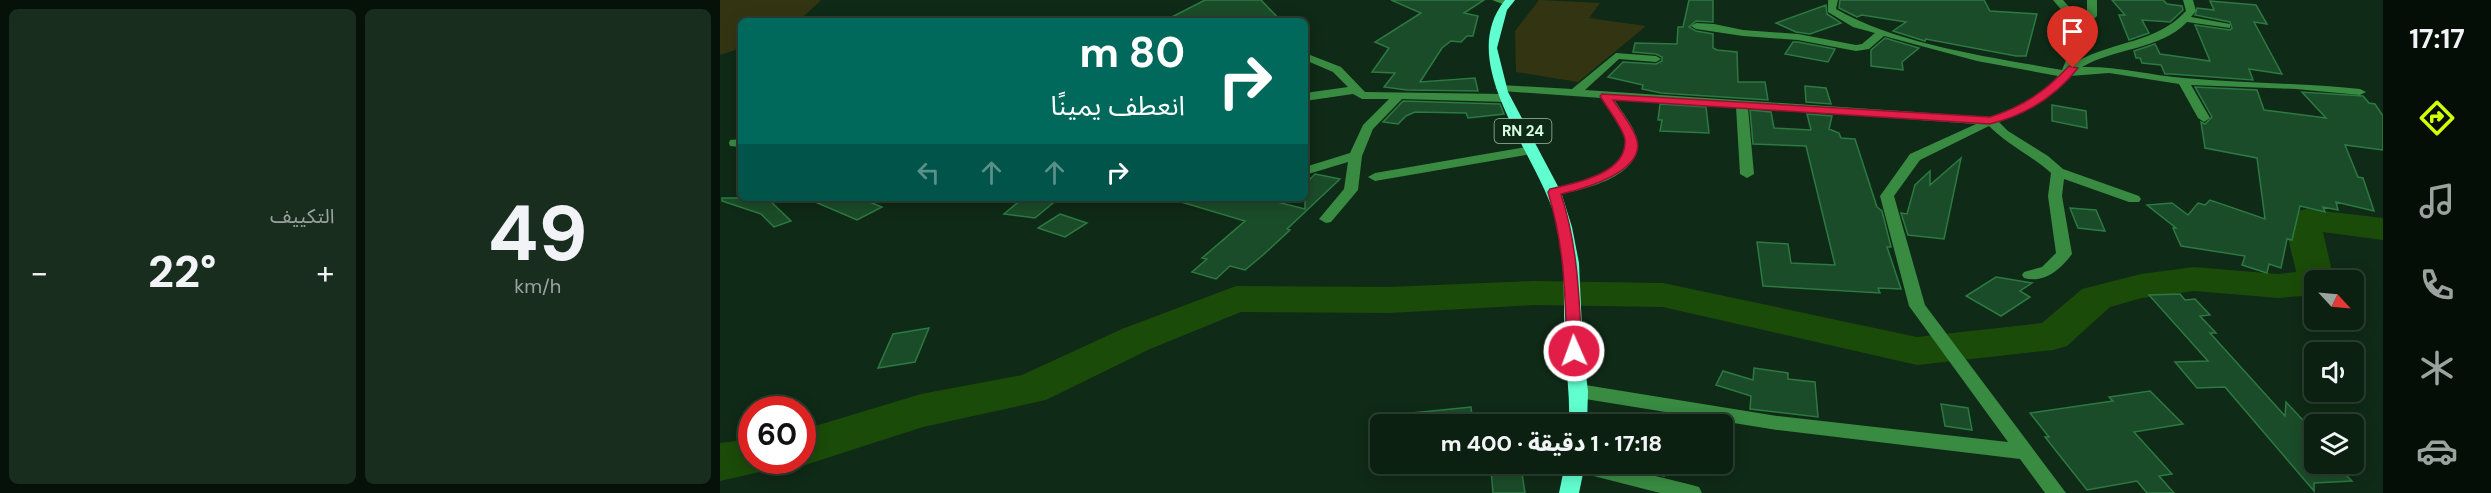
<!DOCTYPE html>
<html lang="ar">
<head>
<meta charset="utf-8">
<style>
  :root { --surface:#0b2010; --page:#192d1e; --text:#f1f3f6; --muted:#9aa39f; --line:#2b3e30; --accent:#d2ff05 }
  body { margin:0; font-family:"DM Sans","Noto Sans Arabic",sans-serif; background:var(--page); color:var(--text); direction:rtl; height:100vh; display:flex; flex-direction:column; font-size:22px; white-space:nowrap }
  * { box-sizing:border-box; margin:0 }
  p { font-size:20px; color:var(--muted) }
  .icon { flex:none; width:33px; height:33px; fill:none; stroke:currentColor; stroke-width:2; stroke-linecap:round; stroke-linejoin:round }
  .map { position:relative; flex:1; overflow:hidden; direction:ltr }
  .panel { display:flex; flex-direction:column; gap:9px; padding:9px; background:#061209; width:720px }
  .panel>* { flex:none }
  .hud { position:absolute; left:18px; top:18px; width:570px; height:183px; border-radius:9px; box-shadow:0 3px 15px #0003,0 0 0 2px var(--line); direction:rtl; background:#00695c; color:#fff; overflow:hidden }
  .needle { width:39px; rotate:116deg }
  .controls { position:absolute; left:1584px; top:270px; display:grid; gap:12px }
  .controls a { display:grid; place-items:center; width:60px; height:60px; border-radius:9px; background:var(--surface); box-shadow:0 3px 15px #0003,0 0 0 2px var(--line); font-size:30px }
  .speed { position:absolute; left:18px; top:396px; display:flex; gap:12px; font-size:30px; font-weight:700; text-align:center }
  .speed>* { display:grid; place-content:center; width:78px; height:78px; border-radius:50%; background:var(--surface); box-shadow:0 3px 15px #0003,0 0 0 2px var(--line); line-height:1 }
  .speed .limit { border:9px solid #d22; background:#fff; color:#111 }
  .pin { position:absolute; display:grid; place-items:center; width:51px; height:51px; color:#fff; margin:-62px -26px; border-radius:50% 50% 50% 0; rotate:-45deg; box-shadow:0 0 6px #0007 }
  .pin .icon { rotate:45deg }
  .me { position:absolute; width:66px; margin:-33px; rotate:358deg; stroke-linejoin:round; filter:drop-shadow(0 0 4px #0008) }
  .turn { display:flex; align-items:center; gap:21px; height:126px; padding:0 24px; font-size:27px }
  .turn .icon { width:78px; height:78px; stroke-width:2.5 }
  .turn b { display:block; font-size:42px; line-height:51px }
  .lanes { display:flex; align-items:center; height:57px; padding:0 24px; background:#0003; justify-content:center; gap:30px; direction:ltr }
  .lanes .off { opacity:.35 }
  .big { font-size:45px; font-weight:800; line-height:1.1 }
  .panel .tile { flex:1; display:flex; flex-direction:column; justify-content:center; gap:9px; min-width:0; padding:0 21px; border-radius:9px; background:var(--page) }
  .panel .dial { align-items:center; gap:0 }
  .dial b { font-size:78px; line-height:1 }
  .heat { display:flex; justify-content:space-between; align-items:center; font-size:33px; direction:ltr }
  .panel .tiles { flex:1; display:grid; gap:9px; grid-template-columns:repeat(2,1fr) }
  .trip { position:absolute; left:650px; top:414px; width:363px; height:60px; border-radius:9px; background:var(--surface); box-shadow:0 3px 15px #0003,0 0 0 2px var(--line); font-weight:800; line-height:60px; text-align:center; direction:rtl }
  main { display:flex; flex:1; min-height:0 }
  .tabs { display:flex; flex-direction:column; width:108px; justify-content:space-around; align-items:center; background:#040d06; color:var(--muted) }
  .tabs .icon { width:42px; height:42px }
  .tabs .on { color:var(--accent) }
  .tabs b { font-size:27px; color:var(--text) }
  .map>svg:first-child { display:block }
  .green { fill:#333512 }
  .lines { fill:none; stroke-linecap:round; stroke-linejoin:round }
  .river { fill:#1b4b08; fill-rule:evenodd }
  .building { fill:#1b4c29; stroke:#2c7941; stroke-width:1.5 }
  .minor { fill:#398b42; fill-rule:evenodd }
  .major { fill:#60ffd0; fill-rule:evenodd }
  .route { fill:#e11d48; stroke:#92132f; stroke-width:1.5 }
  .labels { text-anchor:middle; stroke-width:6; stroke-linejoin:round; paint-order:stroke }
  .shield { fill:#0f2a16; stroke:#9cbfa3; stroke-width:1.5 }
  .shield-label { font-size:15px; font-weight:bold; fill:#d9ffe0 }
</style>
</head>
<body>
<main>
<nav class="tabs">
<b>17:17</b>
<svg class="icon on" aria-label="directions" viewBox="0 0 24 24"><path d="M12 3l9 9-9 9-9-9zM9 14v-3h6M13 9l2 2-2 2"/></svg>
<svg class="icon" aria-label="music" viewBox="0 0 24 24"><path d="M9 18V5l10-2v13"/><circle cx="6" cy="18" r="3"/><circle cx="16" cy="16" r="3"/></svg>
<svg class="icon" aria-label="phone" viewBox="0 0 24 24"><path d="M5 4h4l2 5-3 2q2 4 5 5l2-3 5 2v4C11 20 4 13 5 4z"/></svg>
<svg class="icon" aria-label="climate" viewBox="0 0 24 24"><path d="M12 3v18M4 7l16 10M4 17L20 7"/></svg>
<svg class="icon" aria-label="car" viewBox="0 0 24 24"><path d="M5 17H2v-5l4-1 3-4h7l3 4 3 1v5h-3M9 17h6M6 11h13"/><circle cx="7" cy="17" r="2"/><circle cx="17" cy="17" r="2"/></svg>
</nav>
<div class="map">
<svg width="1663" height="493" viewBox="0 0 1663 493">
  <rect width="100%" height="100%" fill="#0f2a16"/>
  <path class="green" d="M0,0H101L79,21H21V48L0,55Z
    M819,0L880,3L869,18L926,26L858,82L796,72L795,31Z"/>
  <g class="lines">
    <path class="river" d="M1586,209L1663,218V240L1603,232L1614,280H1594V295L1558,298L1474,291L1422,298L1390,307L1347,346L1333,350L1197,365L943,307L814,305L669,313L521,312L430,349L326,400L203,427L82,466L65,460H82V430L201,394L302,375L402,329L516,286L669,287L814,281L943,283L1197,337L1322,323L1362,289L1421,274L1474,267L1558,274L1576,272C1573,253 1561,230 1574,212Z
      M32,439V460H54L49,470L0,481V443Z"/>
  </g>
  <path class="building" d="M485,0H541L561,21H444Z
    M671,0H764L744,13L758,16L753,36H747L741,42L731,41L722,48L700,82L755,78L758,91L687,90L664,87L675,73L652,72L669,48L655,42L701,13Z
    M969,0H993V22L976,21L969,27L976,31L993,34V48L997,50L1017,52L1018,82H1045L1048,100L941,93L922,89L923,85L888,77L903,62L936,64L942,61V57L936,54L913,52L915,43L957,44L958,27H963Z
    M1120,0H1264L1270,11L1317,14L1306,56H1296L1206,39L1205,41L1173,31L1186,22L1142,15L1137,17L1119,8Z
    M1392,0H1443L1447,4L1462,6L1463,10L1450,22L1422,20L1429,33L1409,40L1399,15H1405Z
    M1490,1L1536,5L1547,24L1534,22L1562,74L1529,69L1533,80L1451,74H1445L1441,65L1422,63L1420,58H1416L1414,51L1435,44L1440,54L1490,61L1475,25L1510,30L1512,28L1510,22L1475,15L1477,8L1494,10Z
    M1106,5L1107,14L1121,23L1090,34L1076,32L1056,23Z
    M1165,38L1199,48L1182,62L1183,70L1151,66V50Z
    M1073,42H1078L1115,49L1108,62L1065,54Z
    M1085,86L1106,88L1111,104L1086,102Z
    M1475,87L1537,90L1544,110L1606,118L1582,92L1643,96L1649,103L1655,104L1663,116V150L1625,145L1638,177L1643,178L1654,211L1616,202L1618,210L1603,207L1605,212L1580,206L1572,240L1567,239L1561,268L1549,264L1547,273L1522,265L1525,256L1461,246L1453,228H1456L1427,205L1452,203L1468,215L1478,203L1485,205L1490,200L1545,219L1537,158L1485,148L1481,122L1485,124L1492,117Z
    M683,101L780,104L784,114L748,118L746,113L695,112L686,116L678,124L663,122Z
    M940,104L986,107L989,133L940,131L942,120H938Z
    M1332,105L1366,111L1367,128L1332,121Z
    M1030,110L1051,112L1054,128L1091,130L1087,114L1112,116L1109,129L1119,133L1121,138L1135,139L1157,207L1162,211L1171,247H1167L1181,289L1158,288L1160,293L1043,286L1037,242L1068,244L1071,263L1115,265L1086,146L1033,144Z
    M1241,158L1224,239L1188,235L1181,213L1187,214L1195,185L1210,171V185Z
    M595,174L620,179L567,229L570,230L543,255L525,270L510,266L496,279L472,272L487,259L482,258L525,221L461,202V198H541L585,209V184Z
    M2,198H47L71,221L54,227L41,214L2,201Z
    M86,198H140L162,207L137,220Z
    M303,198H339L315,218L284,214Z
    M1350,208L1376,210L1385,231L1358,228Z
    M340,214L367,223L345,237L318,228Z
    M1276,277L1312,283L1300,291L1310,297L1281,316L1246,296Z
    M1460,294L1465,300L1475,299L1490,315L1480,316L1496,333H1490L1565,416L1566,402L1594,432V464H1615L1632,481L1594,483V491L1505,387L1477,388L1455,362L1488,361L1429,295Z
    M209,328L195,362L158,368L173,334Z
    M1034,368L1068,373V379L1095,382L1098,417L1030,409L1031,396L996,385L1003,371L1033,380Z
    M1430,391L1463,424L1414,432L1452,474L1439,476L1454,493H1427L1417,481L1367,490L1325,437H1329L1310,413L1393,401L1389,397Z
    M1221,404L1248,408L1252,430L1225,426Z
    M751,407L753,424H693L692,413Z
    M924,464H946L944,476L923,471Z
    M801,467L805,493H773L771,470Z"/>
  <g class="lines">
    <path class="minor" d="M772,0H788L793,3L788,6Z
      M1108,0H1118L1116,9C1179,45 1270,57 1342,70L1355,39V26L1333,0H1343L1361,20L1367,15V0H1377V16L1365,27V39L1356,62C1393,41 1437,43 1466,11L1463,0H1473L1476,11L1471,17L1510,24V28L1467,22C1440,50 1394,48 1362,67C1397,66 1429,75 1464,78C1522,83 1581,83 1640,89L1646,92L1640,95L1576,89L1471,85L1490,118L1484,122L1478,118L1459,84L1389,73L1350,76C1331,99 1306,112 1279,122L1288,131L1328,156L1343,169L1419,196L1421,199L1419,202H1409L1344,179L1342,196L1352,254C1341,269 1324,284 1304,278L1302,275L1304,272L1322,267L1336,253L1328,196L1331,173C1312,156 1288,145 1269,126L1200,160L1174,196L1205,305L1346,493H1325L1300,459L1057,430L859,398L853,396L850,391L853,386L859,384L1057,416L1288,442L1189,306L1160,196L1190,154L1256,124L1028,108L1034,174L1027,178L1020,174L1016,107L894,99C901,111 915,127 917,140C923,178 860,190 834,196L827,192L829,189C852,183 911,173 905,139C902,126 888,110 881,98L781,91L775,88L781,85L852,89L896,53L936,56L941,59L936,62L899,59L865,90L1270,117C1295,108 1321,96 1338,76L1257,61L1164,36L1149,49L1136,51L1078,40L1023,36L976,29L971,26L976,23L994,24L1023,30L1078,34L1136,45L1142,44L1155,33L1133,27L1108,12Z
      M585,53L621,67L645,92L785,94L791,98L785,102L682,99L653,129L642,156L638,190L611,222L606,223L599,219L624,189L628,162L585,175V167L630,153L643,125L669,99H642L633,94L585,101V93L628,87L613,72L585,60Z
      M21,139V147L10,146L9,143L10,140Z
      M812,146L817,147L818,150L817,153L655,181L648,177L655,173Z
      M848,464H887L972,485L979,487L982,493H940L858,472L851,470Z"/>
    <path class="major" d="M785,0H795L787,10L777,48L788,92L841,192L852,227L859,263L863,351L868,391L867,424H849C850,399 847,376 845,351C843,310 846,269 838,228C824,160 732,66 785,0Z
      M845,464H865L859,493H839Z"/>
  </g>
  <path class="route" d="M1349,66L1358,68C1336,96 1306,115 1270,124L893,100C901,112 911,124 916,137C929,171 863,189 841,194C858,247 859,296 862,351L860,355H849L847,351C845,293 845,249 828,192L830,189C855,183 907,174 905,140C905,131 886,106 880,96L882,94L1270,117C1302,107 1326,91 1349,66Z"/>
  <g class="labels">
    <rect class="shield" x="774.5" y="119" width="57" height="24" rx="4.5"/>
    <g class="shield-label">
      <text x="803" y="136">RN 24</text>
    </g>
  </g>
</svg>
<div class="controls">
<a><svg class="needle" viewBox="-14 -14 28 28"><path d="M0-13l5 13h-10z" fill="#e53935"/><path d="M0 13l5-13h-10z" fill="#9aa39f"/></svg></a>
<a><svg class="icon" aria-label="sound" viewBox="0 0 24 24"><path d="M4 9h4l5-4v14l-5-4H4zM17 9q2 3 0 6"/></svg></a>
<a><svg class="icon" aria-label="layers" viewBox="0 0 24 24"><path d="M12 4l9 5-9 5-9-5zM3 14l9 5 9-5"/></svg></a>
</div>
<div class="speed"><div class="limit">60</div></div>
<div class="pin" style="left:1353px;top:68px;background:#d93025"><svg class="icon" aria-label="arrive" viewBox="0 0 24 24"><path d="M6 21V4h12l-3 4 3 4H6"/></svg></div>
<svg class="me" style="left:854px;top:351px" viewBox="-20 -20 40 40"><circle r="17" fill="#e11d48" stroke="#fff" stroke-width="3"/><path d="M0-11L8 9 0 5-8 9z" fill="#fff"/></svg>
<div class="trip">17:18 · 1 دقيقة · 400 m</div>
<div class="hud">
<div class="turn"><svg class="icon" aria-label="right" viewBox="0 0 24 24"><path d="M7 20v-9h11M14 6l5 5-5 5"/></svg><div><b>80 m</b>انعطف يمينًا</div></div>
<div class="lanes"><svg class="icon off" aria-label="left" viewBox="0 0 24 24"><path d="M17 20v-9H6M10 6l-5 5 5 5"/></svg><svg class="icon off" aria-label="ahead" viewBox="0 0 24 24"><path d="M12 20V5M6 11l6-6 6 6"/></svg><svg class="icon off" aria-label="ahead" viewBox="0 0 24 24"><path d="M12 20V5M6 11l6-6 6 6"/></svg><svg class="icon" aria-label="right" viewBox="0 0 24 24"><path d="M7 20v-9h11M14 6l5 5-5 5"/></svg></div>
</div>
</div>
<section class="panel">
<div class="tiles">
<div class="tile dial"><b>49</b><p>km/h</p></div>
<div class="tile"><p>التكييف</p>
<div class="heat"><a>−</a><b class="big">22°</b><a>+</a></div>
</div>
</div>
</section>
</main>
</body>
</html>
